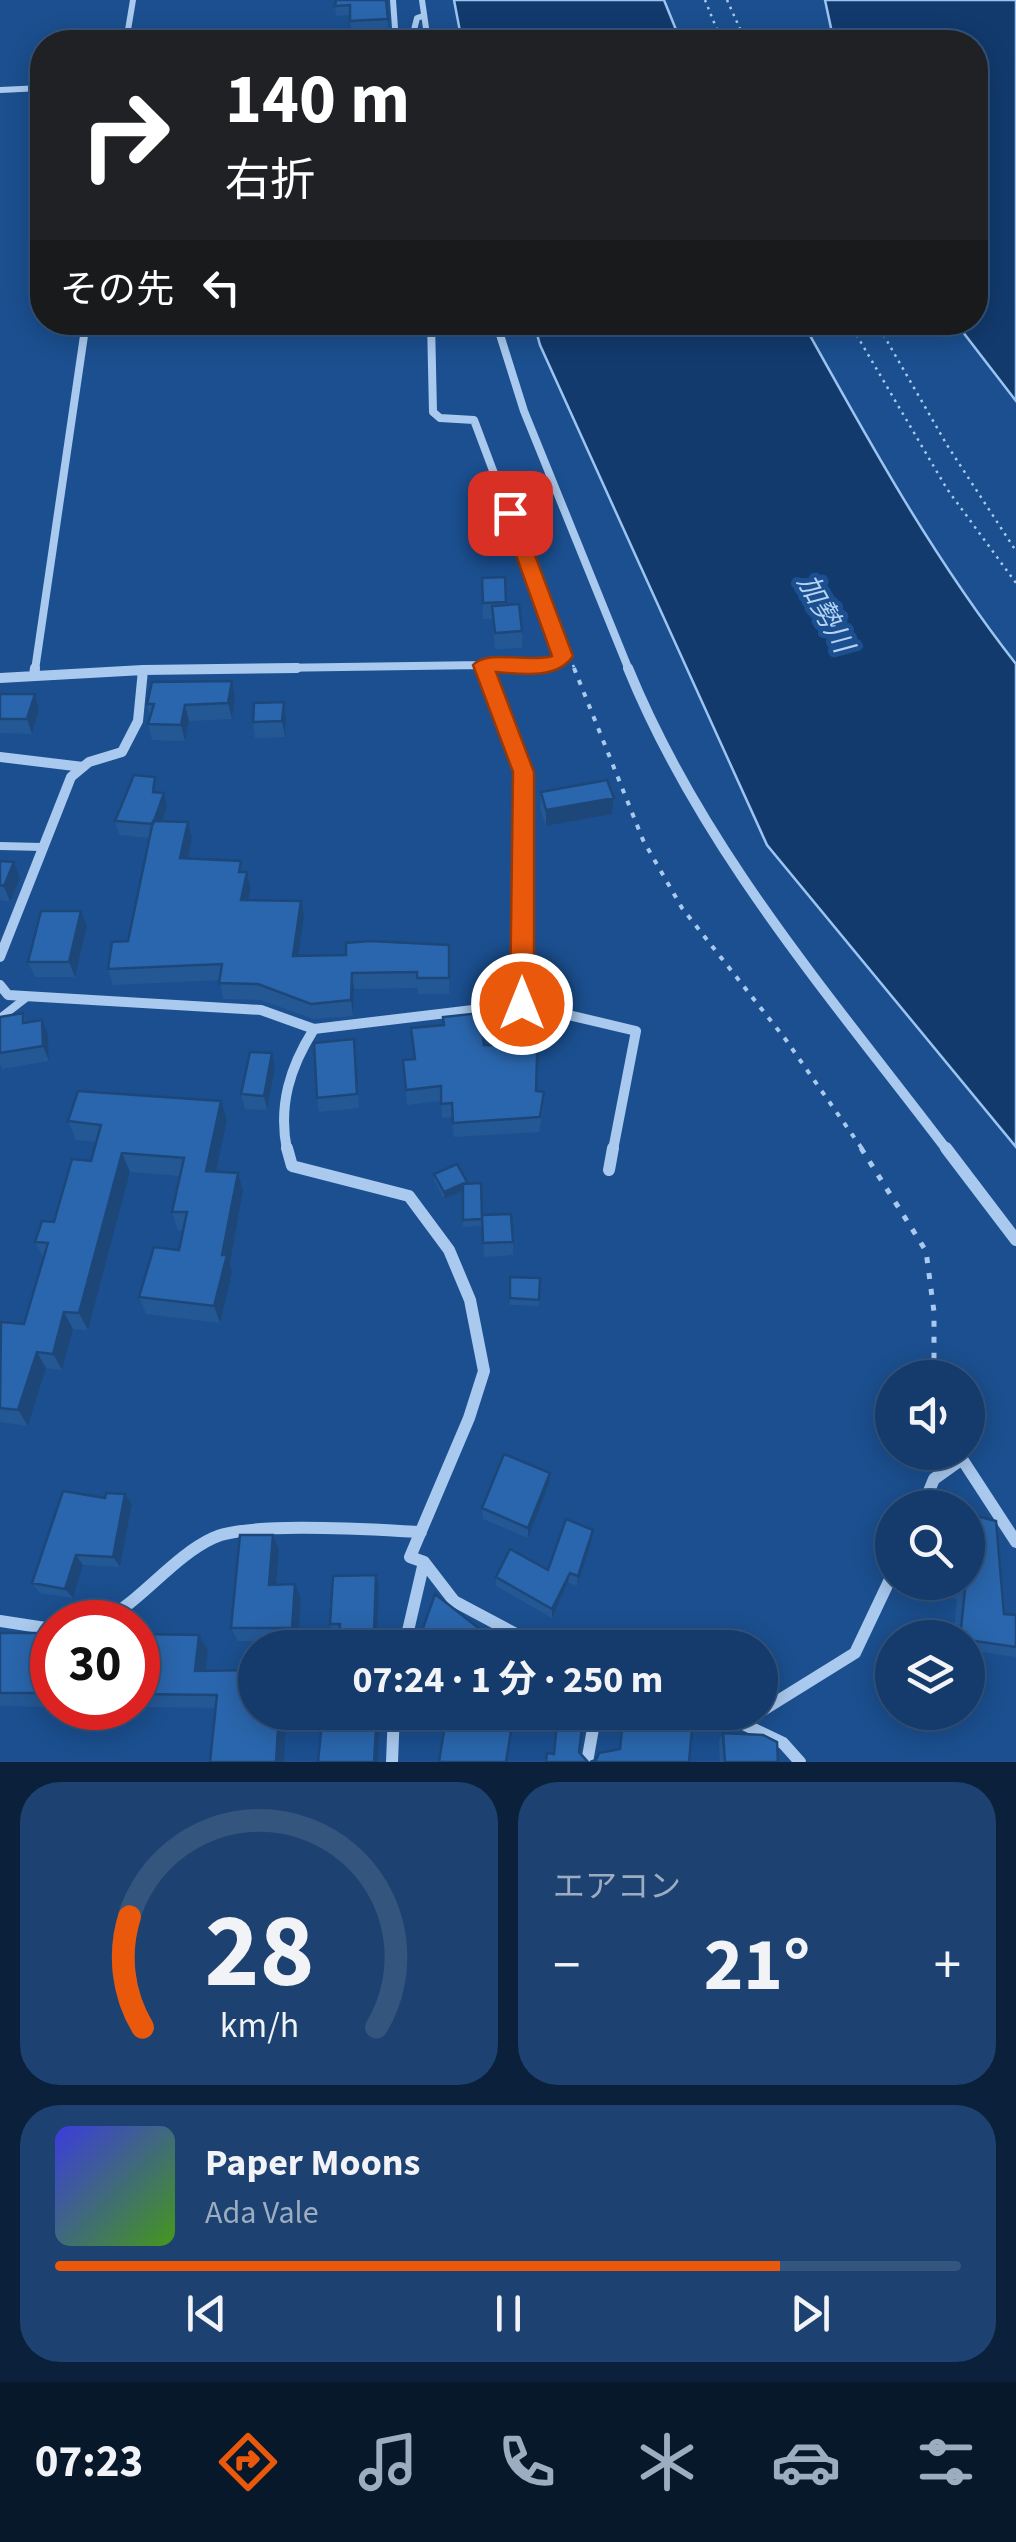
<!DOCTYPE html>
<html lang="ja">
<head>
<meta charset="utf-8">
<style>
  :root { --surface:#143b6b; --page:#1d4271; --text:#f1f3f6; --muted:#9dadc1; --line:#33557e; --accent:#ea580c }
  body { margin:0; font-family:"Source Sans 3","Noto Sans JP",sans-serif; background:var(--page); color:var(--text); height:100vh; display:flex; flex-direction:column; font-size:38px; white-space:nowrap }
  * { box-sizing:border-box; margin:0 }
  p { font-size:32px; color:var(--muted) }
  .icon { flex:none; width:55px; height:55px; fill:none; stroke:currentColor; stroke-width:2; stroke-linecap:round; stroke-linejoin:round }
  .map { position:relative; height:1762px; overflow:hidden }
  .details { display:flex; flex-direction:column; gap:20px; padding:20px; background:#0b203b; flex:1 }
  .details>* { flex:none }
  .banner { position:absolute; left:30px; top:30px; width:958px; height:305px; border-radius:40px; box-shadow:0 5px 25px #0003,0 0 0 2px var(--line); background:#202124; color:#fff; overflow:hidden }
  .fabs { position:absolute; left:875px; top:1360px; display:grid; gap:20px }
  .fabs a { display:grid; place-items:center; width:110px; height:110px; border-radius:50%; background:var(--surface); box-shadow:0 5px 25px #0003,0 0 0 2px var(--line); font-size:50px }
  .speed { position:absolute; left:30px; top:1600px; display:flex; gap:20px; font-size:50px; font-weight:700; text-align:center }
  .speed>* { display:grid; place-content:center; width:130px; height:130px; border-radius:50%; background:var(--surface); box-shadow:0 5px 25px #0003,0 0 0 2px var(--line); line-height:1 }
  .speed .limit { border:15px solid #d22; background:#fff; color:#111 }
  .pin { position:absolute; display:grid; place-items:center; width:85px; height:85px; color:#fff; margin:-42px; border-radius:20px; box-shadow:0 5px 15px #0006 }
  .me { position:absolute; width:110px; margin:-55px; rotate:0deg; stroke-linejoin:round; filter:drop-shadow(0 0 8px #0008) }
  .turn { display:flex; align-items:center; gap:35px; height:210px; padding:0 30px; font-size:45px }
  .turn .icon { width:130px; height:130px; stroke-width:2.5 }
  .turn b { display:block; font-size:70px; line-height:85px }
  .then { display:flex; align-items:center; height:95px; padding:0 30px; background:#0003; gap:20px; font-size:38px }
  .big { font-size:75px; font-weight:700; line-height:1.1 }
  .details .card { flex:1; display:flex; flex-direction:column; justify-content:center; gap:15px; min-width:0; padding:0 35px; border-radius:40px; background:var(--page) }
  .details .dial { align-items:center; gap:0 }
  .dial svg { height:260px; overflow:visible; fill:none; stroke:var(--line); stroke-width:7; stroke-linecap:round; text-anchor:middle }
  .dial text { fill:var(--text); stroke:none }
  .song { display:flex; align-items:center; gap:30px }
  .cover { width:120px; height:120px; border-radius:15px; background:linear-gradient(135deg,hsl(240 70% 55%),hsl(100 70% 35%)) }
  .played { height:10px; border-radius:5px; background:linear-gradient(90deg,var(--accent) 80%,var(--line) 80%) }
  .keys { display:flex; justify-content:space-around; direction:ltr }
  .heat { display:flex; justify-content:space-between; align-items:center; font-size:55px; direction:ltr }
  .details .tiles { flex:1; display:grid; gap:20px; grid-template-columns:1fr 1fr }
  .card:last-child { grid-column:span 2 }
  .trip { position:absolute; left:238px; top:1630px; width:540px; height:100px; border-radius:50px; background:var(--surface); box-shadow:0 5px 25px #0003,0 0 0 2px var(--line); font-weight:700; line-height:100px; text-align:center }
  .tabs { display:flex; height:160px; justify-content:space-around; align-items:center; background:#08182b; color:var(--muted) }
  .tabs .icon { width:70px; height:70px }
  .tabs .on { color:var(--accent) }
  .tabs b { font-size:45px; color:var(--text) }
  .map>svg:first-child { display:block }
  .water { fill:#123a6d; stroke:#9cc4f0; stroke-width:2.5 }
  .lines { fill:none; stroke-linecap:round; stroke-linejoin:round }
  .path-far2 { stroke:#a9c9ee; stroke-width:2.5; stroke-dasharray:2.5 5; stroke-linecap:butt }
  .path-far1 { stroke:#a9c9ee; stroke-width:4; stroke-dasharray:5 8; stroke-linecap:butt }
  .path { stroke:#a9c9ee; stroke-width:5; stroke-dasharray:6 10; stroke-linecap:butt }
  .service { stroke:#a9c9ee; stroke-width:8 }
  .minor-far3 { stroke:#a9c9ee; stroke-width:6 }
  .minor-far2 { stroke:#a9c9ee; stroke-width:8 }
  .minor-far1 { stroke:#a9c9ee; stroke-width:10 }
  .minor { stroke:#a9c9ee; stroke-width:12 }
  .wall { fill:#245895 }
  .shaded-wall { fill:#1d4779 }
  .building { fill:#2a66ad; stroke:#1d4779; stroke-width:2.5 }
  .route { fill:#ea580c; stroke:#983908; stroke-width:2.5 }
  .labels { text-anchor:middle; stroke-width:10; stroke-linejoin:round; paint-order:stroke }
  .water-label { font-size:28px; font-style:italic; fill:#b5d3f5; stroke:#1b4f8f }
</style>
</head>
<body>
<div class="map">
<svg width="1016" height="1762" viewBox="0 0 1016 1762">
  <rect width="100%" height="100%" fill="#1b4f8f"/>
  <path class="water" d="M454,0H664L681,42H462Z
    M825,0H1016V401L956,323L975,322V42H834Z
    M534,323H803C868,440 933,558 1016,664V1147L767,845L540,345Z"/>
  <g class="lines">
    <path class="path-far2" d="M705,0L722,42
      M727,0L746,42
      M849,322L947,489L1016,583
      M876,322L947,445L1016,551
      M573,665L575,670"/>
    <path class="path-far1" d="M574,668L643,840L682,908L786,1040L863,1150"/>
    <path class="path" d="M861,1148L926,1251L934,1312V1378"/>
    <path class="service" d="M0,846L42,847
      M0,1018L27,997"/>
    <path class="minor-far3" d="M393,0L396,42
      M422,0L428,42
      M126,42L133,0
      M411,42L417,18L423,16
      M0,90L42,88"/>
    <path class="minor-far2" d="M496,322L524,411L629,670
      M483,665L485,670
      M35,670L86,322
      M139,670L483,665C507,666 545,675 563,657L474,420L440,418L433,412L431,322"/>
    <path class="minor-far1" d="M528,668H533
      M628,668C702,849 830,996 947,1150
      M34,675L35,668
      M0,678L143,670L297,668
      M0,757L83,767
      M0,957L71,777L89,762L122,752L138,721L143,670
      M0,985L8,995L261,1010L314,1029L522,1004L523,772L484,668
      M522,1004L636,1031L613,1150
      M287,1150C278,1105 290,1067 314,1029"/>
    <path class="minor" d="M287,1148L292,1166L409,1196L449,1250L470,1300L484,1371L469,1418L410,1557L424,1562L454,1601L542,1648
      M946,1148L1016,1240
      M609,1170L613,1148
      M922,1508L934,1479L962,1459L1016,1542
      M0,1621L52,1629
      M102,1622C142,1600 174,1556 213,1538C248,1521 377,1530 421,1532
      M404,1648L424,1562
      M718,1712L783,1743L800,1762
      M729,1712L752,1717L759,1712
      M760,1712L855,1653L892,1575
      M392,1762L394,1712
      M587,1762L596,1712"/>
  </g>
  <path class="wall" d="M386,0L388,29L351,31L350,15L336,16L335,6Z
    M505,577L506,605L522,631V648L495,649L492,619H483L482,578Z
    M232,681L235,697L232,719L189,721L185,741L152,740L148,724L150,717L147,704Z
    M0,693L35,694L39,709L32,734L0,733Z
    M284,702L286,718L285,737L255,738L253,722Z
    M158,792L167,807L163,821L192,838L188,859L247,872L251,889L248,900L304,917L298,956L449,961V994H418V988L354,989L353,1016L313,1019L261,1000L223,999L220,980L113,985L108,969L128,941L150,838L119,835L115,821Z
    M541,792L614,798L612,814L546,826L540,808Z
    M0,861L20,878L10,902L0,900Z
    M81,911L87,926L75,977H35L28,962Z
    M23,1013L26,1022L48,1034L49,1061L2,1069L0,1064V1017Z
    M354,1039L359,1108L319,1112L317,1098Z
    M484,1045L536,1091L544,1106L539,1132L454,1137L452,1117L442,1118L441,1101L407,1105L403,1060Z
    M275,1068L267,1110L245,1109L241,1094Z
    M227,1120L215,1172L243,1191L230,1264L232,1273L220,1323L146,1314L139,1297L179,1250L183,1230H178L172,1212L180,1176L130,1172L88,1330L73,1329L62,1370L46,1368L28,1426L0,1422V1323L24,1324L43,1257L35,1242L54,1222L91,1161L96,1142L76,1140L68,1121Z
    M434,1174L467,1184L481,1183L482,1226L463,1227V1191L444,1199L434,1180Z
    M482,1215L513,1242V1255L484,1257Z
    M510,1277L540,1278L539,1306L510,1305Z
    M550,1473L549,1484L528,1538L483,1519L482,1508Z
    M125,1494L132,1504L120,1567L83,1565L73,1598L40,1593L32,1583L105,1498Z
    M593,1530L592,1540L577,1586L568,1582L552,1618L496,1586V1577L548,1570Z
    M279,1550L276,1585L295,1584L301,1598L298,1641H238L231,1628Z
    M376,1575L379,1586L377,1632H381L383,1648H338L339,1635H334L330,1624Z
    M940,1582H968L1004,1614L1016,1615V1657L968,1650V1638H953L957,1599L939,1595Z
    M0,1633H52V1707L0,1706Z
    M138,1634L199,1635L208,1650L206,1671L255,1712H287L284,1762H210L216,1708L138,1707Z
    M723,1733L778,1762H720L719,1741Z"/>
  <path class="shaded-wall" d="M232,681L235,697L232,719L228,703Z
    M35,694L39,709L32,734L27,719Z
    M284,702L286,718L285,737L282,721Z
    M185,705L189,721L185,741L181,725Z
    M164,793L167,807L157,838L153,824Z
    M614,798L612,814L546,826V810Z
    M188,822L192,838L185,875L180,858Z
    M14,862L20,878L10,902L4,886Z
    M247,872L251,889L244,916L241,900Z
    M301,901L304,917L296,972L293,956Z
    M81,911L87,926L75,977L69,962Z
    M352,973L354,989L353,1016L351,1000Z
    M42,1020L48,1034L49,1061L43,1046Z
    M272,1053L275,1068L267,1110L264,1096Z
    M221,1101L227,1120L212,1189L206,1171Z
    M122,1153L130,1172L88,1330L79,1313Z
    M238,1173L243,1191L230,1264L232,1273L220,1323L214,1306Z
    M467,1182V1189L444,1199V1192Z
    M64,1312L73,1329L62,1370L53,1354Z
    M37,1352L46,1368L28,1426L18,1410Z
    M550,1473L549,1484L528,1538V1528Z
    M125,1494L132,1504L120,1567L113,1557Z
    M593,1530L592,1540L577,1586L578,1576Z
    M273,1535L279,1550L275,1599L269,1585Z
    M76,1555L83,1565L73,1598L65,1589Z
    M570,1573L568,1582L552,1618V1609Z
    M376,1575L379,1586L377,1643L374,1632Z
    M295,1584L301,1598L298,1641L292,1628Z
    M199,1635L208,1650L204,1686L195,1671Z
    M279,1712H287L284,1762H276Z
    M514,1712V1720L507,1762H506Z
    M377,1713L380,1723L378,1762H374Z"/>
  <path class="building" d="M336,0H386L388,19L350,21V5L335,6Z
    M505,577L506,602L483,603L482,578Z
    M519,604L522,631L495,633L492,606Z
    M232,681L228,703L185,705L181,725L148,724L154,704H147L152,682Z
    M0,694H35L27,719H0Z
    M284,702L282,721L253,722L254,703Z
    M134,775L155,777L153,792L164,793L153,824L115,821Z
    M607,780L614,798L546,810L541,792Z
    M153,821L188,822L180,858L241,861L239,872H247L241,900L301,901L293,956L346,955V943L370,941L449,945V978H417V972L352,973L351,1000L311,1004L258,984L219,983L222,964L108,969L112,942L128,941Z
    M0,861L14,862L4,886L0,885Z
    M41,911H81L69,962H28Z
    M23,1013V1023L42,1020L43,1046L0,1053V1017Z
    M480,1013L484,1045L519,1046L520,1025L538,1026L536,1091L544,1092L540,1117L453,1123L452,1103L441,1104V1086L406,1090L403,1060L415,1059L411,1028L444,1025L443,1017Z
    M354,1039L357,1094L317,1098L314,1043Z
    M250,1052L272,1053L264,1096L241,1094Z
    M78,1091L221,1101L206,1171L238,1173L222,1255H227L214,1306L139,1297L154,1247L179,1250L187,1212H172L184,1158L122,1153L79,1313L64,1312L53,1354L37,1352L18,1410L0,1408L1,1322L24,1324L48,1243L35,1242L42,1221L54,1222L72,1159L91,1161L101,1125L68,1121Z
    M457,1164L467,1182L444,1192L434,1174Z
    M481,1183L482,1219L463,1220V1184Z
    M511,1214L513,1242L483,1243L482,1215Z
    M510,1277L540,1278L539,1300L510,1298Z
    M504,1454L550,1473L528,1528L482,1508Z
    M63,1491L105,1498L106,1493L125,1494L113,1557L76,1555L65,1589L32,1583Z
    M968,1514L996,1521L1004,1614L1016,1615V1647L968,1640V1638H960L965,1589L946,1586L947,1582H968Z
    M566,1519L593,1530L578,1576L570,1573L552,1609L496,1577L510,1549L548,1570Z
    M240,1535H273L269,1585L295,1584L292,1628H231Z
    M376,1575L374,1632H381L380,1648H338L340,1624H330L333,1576Z
    M435,1594L504,1648H416Z
    M0,1633H52V1693H0Z
    M138,1634L199,1635L195,1671L255,1670V1712H279L276,1762H210L217,1695L138,1694Z
    M323,1712L377,1713L374,1762H318Z
    M447,1712H514L506,1762H439Z
    M558,1712H584L579,1752L588,1762H546L547,1753L554,1754Z
    M624,1712H668L693,1718L689,1762H590L596,1760L599,1753L620,1749Z
    M723,1733L763,1735L777,1742L778,1762H725Z"/>
  <path class="route" d="M510,507L519,513L573,656C557,680 521,674 496,672L534,772V1004L531,1011H514L510,1004L513,772L473,665C488,649 530,663 552,656L501,513Z"/>
  <g class="labels">
    <g class="water-label">
      <text transform="translate(826 613) rotate(61)" y="10">加勢川</text>
    </g>
  </g>
</svg>
<div class="fabs">
<a><svg class="icon" aria-label="sound" viewBox="0 0 24 24"><path d="M4 9h4l5-4v14l-5-4H4zM17 9q2 3 0 6"/></svg></a>
<a><svg class="icon" aria-label="search" viewBox="0 0 24 24"><circle cx="10" cy="10" r="6"/><path d="M15 15l6 6"/></svg></a>
<a><svg class="icon" aria-label="layers" viewBox="0 0 24 24"><path d="M12 4l9 5-9 5-9-5zM3 14l9 5 9-5"/></svg></a>
</div>
<div class="speed"><div class="limit">30</div></div>
<div class="pin" style="left:510px;top:513px;background:#d93025"><svg class="icon" aria-label="arrive" viewBox="0 0 24 24"><path d="M6 21V4h12l-3 4 3 4H6"/></svg></div>
<svg class="me" style="left:522px;top:1004px" viewBox="-20 -20 40 40"><circle r="17" fill="#ea580c" stroke="#fff" stroke-width="3"/><path d="M0-11L8 9 0 5-8 9z" fill="#fff"/></svg>
<div class="trip">07:24 · 1 分 · 250 m</div>
<div class="banner">
<div class="turn"><svg class="icon" aria-label="right" viewBox="0 0 24 24"><path d="M7 20v-9h11M14 6l5 5-5 5"/></svg><div><b>140 m</b>右折</div></div>
<div class="then">その先<svg class="icon" aria-label="left" viewBox="0 0 24 24"><path d="M17 20v-9H6M10 6l-5 5 5 5"/></svg></div>
</div>
</div>
<section class="details">
<div class="tiles">
<div class="card dial"><svg viewBox="0 0 100 80">
<path d="M14 69A42 42 0 1 1 86 69"/>
<path d="M14 69A42 42 0 0 1 10 35" stroke="#ea580c"/>
<text x="50" y="56" font-size="32" font-weight="700">28</text>
<text x="50" y="72" font-size="11">km/h</text>
</svg></div>
<div class="card"><p>エアコン</p>
<div class="heat"><a>−</a><b class="big">21°</b><a>+</a></div>
</div>
<div class="card">
<div class="song"><i class="cover"></i><div><b>Paper Moons</b><p>Ada Vale</p></div></div>
<div class="played"></div>
<div class="keys"><svg class="icon" aria-label="previous" viewBox="0 0 24 24"><path d="M18 5L8 12l10 7zM5 5v14"/></svg><svg class="icon" aria-label="pause" viewBox="0 0 24 24"><path d="M8 5v14M16 5v14"/></svg><svg class="icon" aria-label="next" viewBox="0 0 24 24"><path d="M6 5l10 7-10 7zM19 5v14"/></svg></div>
</div>
</div>
</section>
<nav class="tabs">
<b>07:23</b>
<svg class="icon on" aria-label="directions" viewBox="0 0 24 24"><path d="M12 3l9 9-9 9-9-9zM9 14v-3h6M13 9l2 2-2 2"/></svg>
<svg class="icon" aria-label="music" viewBox="0 0 24 24"><path d="M9 18V5l10-2v13"/><circle cx="6" cy="18" r="3"/><circle cx="16" cy="16" r="3"/></svg>
<svg class="icon" aria-label="phone" viewBox="0 0 24 24"><path d="M5 4h4l2 5-3 2q2 4 5 5l2-3 5 2v4C11 20 4 13 5 4z"/></svg>
<svg class="icon" aria-label="climate" viewBox="0 0 24 24"><path d="M12 3v18M4 7l16 10M4 17L20 7"/></svg>
<svg class="icon" aria-label="car" viewBox="0 0 24 24"><path d="M5 17H2v-5l4-1 3-4h7l3 4 3 1v5h-3M9 17h6M6 11h13"/><circle cx="7" cy="17" r="2"/><circle cx="17" cy="17" r="2"/></svg>
<svg class="icon" aria-label="filters" viewBox="0 0 24 24"><path d="M4 7h16M4 17h16"/><circle cx="9" cy="7" r="2"/><circle cx="15" cy="17" r="2"/></svg>
</nav>
</body>
</html>
